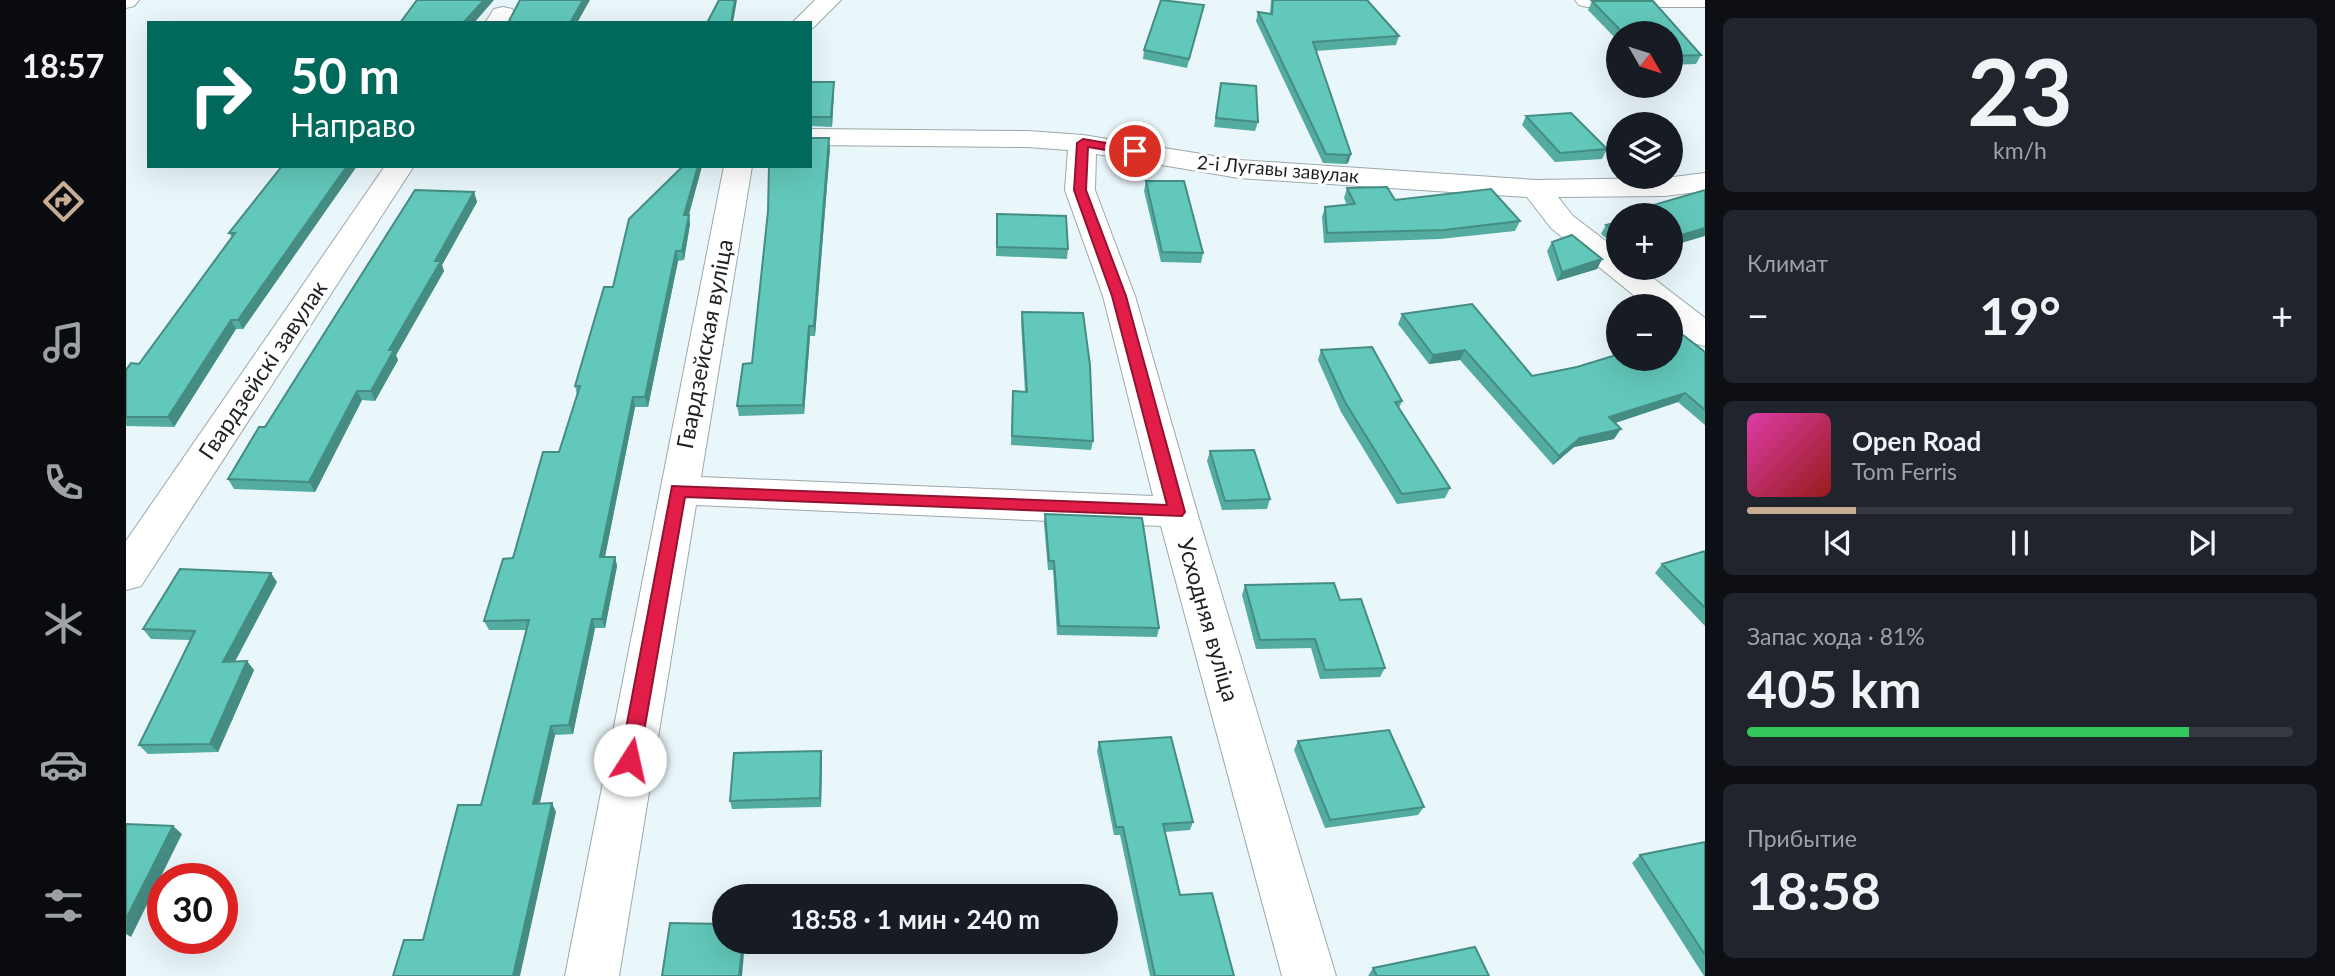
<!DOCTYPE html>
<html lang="ru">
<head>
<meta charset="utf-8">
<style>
  :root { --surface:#171b24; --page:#20242c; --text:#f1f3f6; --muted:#9ea1a6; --line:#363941; --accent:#c7ad92 }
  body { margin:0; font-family:Lato,sans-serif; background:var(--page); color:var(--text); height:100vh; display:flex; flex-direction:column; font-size:26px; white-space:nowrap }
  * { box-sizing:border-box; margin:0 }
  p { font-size:23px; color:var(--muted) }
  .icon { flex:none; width:38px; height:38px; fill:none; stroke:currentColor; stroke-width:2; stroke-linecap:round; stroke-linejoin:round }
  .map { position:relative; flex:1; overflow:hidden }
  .panel { display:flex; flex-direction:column; gap:18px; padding:18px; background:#0d0f14; width:630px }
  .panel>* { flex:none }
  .guide { position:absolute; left:21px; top:21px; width:665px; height:147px; border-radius:0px; box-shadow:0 7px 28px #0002; background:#00695c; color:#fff; overflow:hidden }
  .needle { width:46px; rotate:129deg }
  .controls { position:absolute; left:1480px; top:21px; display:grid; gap:14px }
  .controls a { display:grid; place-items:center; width:77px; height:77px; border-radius:50%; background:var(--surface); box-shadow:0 7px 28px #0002; font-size:35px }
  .speed { position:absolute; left:21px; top:863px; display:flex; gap:14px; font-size:35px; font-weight:700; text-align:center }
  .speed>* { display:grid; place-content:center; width:91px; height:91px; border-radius:50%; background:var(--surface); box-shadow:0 7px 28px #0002; line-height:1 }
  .speed .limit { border:10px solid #d22; background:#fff; color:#111 }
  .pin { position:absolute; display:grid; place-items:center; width:60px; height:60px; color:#fff; margin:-30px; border:4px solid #fff; border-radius:50%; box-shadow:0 2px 7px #0007 }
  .me { position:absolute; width:77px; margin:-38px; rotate:10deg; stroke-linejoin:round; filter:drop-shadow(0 0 5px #0008) }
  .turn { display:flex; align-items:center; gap:24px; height:147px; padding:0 28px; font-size:32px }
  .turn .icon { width:91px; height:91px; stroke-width:2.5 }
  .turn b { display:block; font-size:49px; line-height:60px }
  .big { font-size:52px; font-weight:700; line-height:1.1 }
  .panel .tile { flex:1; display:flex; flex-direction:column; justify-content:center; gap:10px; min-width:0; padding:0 24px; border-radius:10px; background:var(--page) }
  .panel .dial { align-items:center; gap:0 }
  .dial b { font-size:91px; line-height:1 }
  .song { display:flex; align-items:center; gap:21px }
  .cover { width:84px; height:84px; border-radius:10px; background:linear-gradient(135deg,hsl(320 70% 55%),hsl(0 70% 35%)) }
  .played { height:7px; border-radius:4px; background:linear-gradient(90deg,var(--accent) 20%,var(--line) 20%) }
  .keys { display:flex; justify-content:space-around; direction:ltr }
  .heat { display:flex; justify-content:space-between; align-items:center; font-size:38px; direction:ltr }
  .charge { height:10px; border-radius:5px; background:linear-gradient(90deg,#34c759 81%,var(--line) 0) }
  .trip { position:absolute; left:586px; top:884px; width:406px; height:70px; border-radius:35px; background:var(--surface); box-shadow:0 7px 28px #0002; font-weight:700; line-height:70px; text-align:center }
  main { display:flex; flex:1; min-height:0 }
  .tabs { display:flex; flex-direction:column; width:126px; justify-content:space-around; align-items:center; background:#090b0e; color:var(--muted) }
  .tabs .icon { width:49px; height:49px }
  .tabs .selected { color:var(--accent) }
  .tabs b { font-size:32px; color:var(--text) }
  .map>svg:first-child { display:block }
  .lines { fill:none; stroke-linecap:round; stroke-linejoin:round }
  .minor-casing { stroke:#9ca8ab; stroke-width:2 }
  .minor { fill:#fff; fill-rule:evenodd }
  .wall { fill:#54aca1 }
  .shaded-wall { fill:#458c83 }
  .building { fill:#62c8bb; stroke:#458c83; stroke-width:2 }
  .route { fill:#e11d48; stroke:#92132f; stroke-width:2 }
  .labels { text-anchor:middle; stroke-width:6; stroke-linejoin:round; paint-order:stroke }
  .far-street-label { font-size:19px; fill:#1e2223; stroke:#fff }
  .street-label { font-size:23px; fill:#1e2223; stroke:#fff }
</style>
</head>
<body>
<main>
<nav class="tabs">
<b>18:57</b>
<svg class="icon selected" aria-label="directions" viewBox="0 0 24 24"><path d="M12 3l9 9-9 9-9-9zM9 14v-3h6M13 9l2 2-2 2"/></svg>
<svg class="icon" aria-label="music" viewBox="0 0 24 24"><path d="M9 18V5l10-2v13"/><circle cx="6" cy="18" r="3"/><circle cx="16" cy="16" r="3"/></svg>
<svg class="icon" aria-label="phone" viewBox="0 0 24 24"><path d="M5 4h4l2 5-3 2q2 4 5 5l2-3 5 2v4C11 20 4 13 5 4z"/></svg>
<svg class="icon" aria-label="climate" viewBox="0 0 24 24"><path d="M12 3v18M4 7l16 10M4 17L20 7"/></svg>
<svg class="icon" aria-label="car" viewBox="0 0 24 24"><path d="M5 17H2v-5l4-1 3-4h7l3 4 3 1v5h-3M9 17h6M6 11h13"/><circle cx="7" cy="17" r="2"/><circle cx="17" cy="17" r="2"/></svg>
<svg class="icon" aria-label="filters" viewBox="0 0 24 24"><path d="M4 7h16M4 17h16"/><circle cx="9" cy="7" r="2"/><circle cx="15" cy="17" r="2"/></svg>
</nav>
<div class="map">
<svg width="1579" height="976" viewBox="0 0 1579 976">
  <rect width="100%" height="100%" fill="#eaf7fa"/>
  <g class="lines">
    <g class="minor-casing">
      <path id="minor" d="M0,0H13L8,6L0,8Z
        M689,0H715L687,28L684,29V23H666Z
        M1449,0H1579V7H1461L1453,5Z
        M377,7L386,9L389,14L383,23H359L368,9Z
        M684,129L902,131L957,135L1113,160L1410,180L1539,178L1579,173V191L1539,196L1432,197L1447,216L1493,251V268H1514L1579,318V346L1567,343L1545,326V306H1521L1425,228L1401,197L1113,178L970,154L969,190L1009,296L1071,512L1210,976H1156L1035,526L570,505L493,976H439L598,166H626L575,477L1027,496L977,296L939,190L942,150L902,147L684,145Z
        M259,166H288L15,586L0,590V541Z"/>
    </g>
    <use href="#minor" class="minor"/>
  </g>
  <path class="wall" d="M1145,0H1241L1273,36L1270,45L1190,51L1225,154L1222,163L1219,164L1197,163L1130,21L1132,12L1144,13Z
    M1466,1H1527L1575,55L1570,64L1545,65V33H1493V42L1462,10Z
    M1076,13L1061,68L1017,59L1018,50Z
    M684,82L708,91L706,127L684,126Z
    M1095,83L1132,122L1129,131L1088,127Z
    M1400,116L1481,149L1476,159L1429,162L1396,125Z
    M704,148L689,336H684L678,414L613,416L611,406L626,363L642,211Z
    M156,166H231L117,329H110L48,427L0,426V370L13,364L106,237L103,233Z
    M576,166L563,215L564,224L558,260L552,261L522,407H509L479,557H489L491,566L479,628H469L447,734L429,735L413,804L430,812L297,940L355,805L400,630H363L358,621L433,452L451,395L449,386L487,287Z
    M1020,181L1077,253L1075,263L1035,262L1018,191Z
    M1221,188L1269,200L1394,221L1389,231L1314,239L1198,243L1196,217L1199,207L1221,205L1218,198Z
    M348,192L351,202L316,265L318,271L270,355L272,360L249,401L236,400L189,492L108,489L102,479L139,427Z
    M871,214L942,249L941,259L870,256Z
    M1493,221V248L1475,234L1480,225Z
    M1426,242L1476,259L1471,269L1431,281L1421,251Z
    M896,312L967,441L965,450L885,445L886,401L899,392L895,322Z
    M1276,314L1406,376L1579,352V425L1552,402L1489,423L1488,439L1448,447L1427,465L1334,360L1303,364L1272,324Z
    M1195,350L1276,401L1273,408L1324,488L1319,498L1271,504L1215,412L1192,360Z
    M1084,451L1144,499L1141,509L1096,510L1081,461Z
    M919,514L1033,628L1031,637L931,635L927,570H922L918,523Z
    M1579,551V626L1529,573L1536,564Z
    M151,582L109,661L128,670L92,752L22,754L13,745L65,640L25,639L17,629Z
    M1119,585L1214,600L1259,668L1254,677L1194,679L1185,648L1130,649L1116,595Z
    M1172,741L1298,807L1292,815L1199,828L1168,750Z
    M973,742L1067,822L1064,830L1039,832L1054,895L1108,976H1024L994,835H988L971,751Z
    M695,751L696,759L695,807L606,809L604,801Z
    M1579,842V976H1578L1506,863L1514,855Z
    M1247,968L1363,976H1242Z"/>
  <path class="shaded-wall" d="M358,0H368L348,23H337Z
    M457,0H464L451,23H444Z
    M609,0H611L607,23H605Z
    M708,82V91L706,127L705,117Z
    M703,138L704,148L689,336L688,326Z
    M1225,154L1222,163L1219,164L1222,155Z
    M221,166H231L117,329L112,320Z
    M572,166H576L560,224L558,215Z
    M348,192L351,202L316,265L318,271L270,355L272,360L249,401L245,391L263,350L309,261Z
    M563,215L564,224L558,260L556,251Z
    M1579,228V236L1545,246V238Z
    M550,251L552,261L522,407L519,397Z
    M1476,259L1471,269L1431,281L1436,272Z
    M105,320L110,329L48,427L42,417Z
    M683,326L684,336L678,414L677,405Z
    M1339,350L1334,360L1303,364L1307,355Z
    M231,391L236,400L189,492L183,482Z
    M1559,393L1552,402L1477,427L1483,417Z
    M507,397L509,407L477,566L474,557Z
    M1495,429L1488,439L1448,447L1427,465L1433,456L1454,438Z
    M489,557L491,566L479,628L476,619Z
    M145,573L151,582L104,671L97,662Z
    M466,619L469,628L447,734L443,725Z
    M121,661L128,670L92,752L84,744Z
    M425,726L429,735L412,812L407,804Z
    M695,751L696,759L695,807L694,798Z
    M426,803L430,812L394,976H387Z
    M47,826L56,834L5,937L0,934V919Z
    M617,942H619L616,976H613Z"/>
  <path class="building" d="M291,0H358L337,23H274Z
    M394,0H457L444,23H382Z
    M593,0H609L605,23H581Z
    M1035,0L1078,5L1063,59L1018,50Z
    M1147,0H1241L1273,36L1187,42L1225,154L1222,155L1200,154L1132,12L1146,14Z
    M1466,1H1527L1575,55L1545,56V33H1497Z
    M684,82H708L705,117H684Z
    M1095,83L1130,86L1132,122L1090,118Z
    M1445,113L1481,149L1434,153L1400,116Z
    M684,138H703L688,326H683L677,405L611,406L617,364L626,363L642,211L643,166H684Z
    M156,166H221L112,320H105L42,417H0V370L5,363L13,364L109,233H103Z
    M557,166H572L558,215H563L556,251H550L519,397H507L474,557H489L476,619H466L443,725L425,726L407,804L426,803L387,976H267L278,940H297L332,805H355L403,620L358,621L377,559L387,558L417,452H433L454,386H449L478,287H487L503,219Z
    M1020,181H1058L1077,253L1036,252Z
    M1261,187L1269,200L1365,189L1394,221L1318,230L1201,233L1199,207L1229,204L1221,188Z
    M289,190L348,192L309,261H315L263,350H268L245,391H231L183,482L102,479L133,427H139Z
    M1579,190V228L1545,238V215H1503L1500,213Z
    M871,214L940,216L942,249L871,247Z
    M1493,221V234L1480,225Z
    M1446,235L1476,259L1436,272L1426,242Z
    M1346,304L1406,376L1451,367L1493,354V359H1545V338L1557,335L1579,352V410L1559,393L1483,417L1495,429L1454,438L1433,456L1339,350L1307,355L1276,314Z
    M896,312L957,313L964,365L967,441L886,436L887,391L901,392Z
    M1246,347L1276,401L1269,402L1324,488L1276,494L1219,402L1195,350Z
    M1128,450L1144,499L1099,501L1084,451Z
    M919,514L1016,518L1033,628L933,626L928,561H923Z
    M1579,551V608L1536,564Z
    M54,569L145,573L97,662L121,661L84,744L13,745L69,631L17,629Z
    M1208,583L1214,600L1235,599L1259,668L1199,670L1189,639L1134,640L1119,585Z
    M1263,730L1298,807L1204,820L1172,741Z
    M1045,737L1067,822L1037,824L1054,895L1086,893L1108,976H1029L997,827H990L973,742Z
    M695,751L694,798L604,801L608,753Z
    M0,824L47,826L0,919Z
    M1579,842V955L1514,855Z
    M544,923L598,924V942H617L613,976H536Z
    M1349,947L1363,976H1251L1247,968Z"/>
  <path class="route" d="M957,139L1009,148L1015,151L1009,155L962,147L960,190L1000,296L1059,512L1056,516L559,497L513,760L511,766L504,769L497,766L494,760L546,486L1041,505L986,296L948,190L951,143Z"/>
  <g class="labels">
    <g class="far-street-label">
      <text transform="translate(1152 169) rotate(5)" y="7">2-і Лугавы завулак</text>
    </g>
    <g class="street-label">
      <text transform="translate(579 344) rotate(-79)" y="8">Гвардзейская вуліца</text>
      <text transform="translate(137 370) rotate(-56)" y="8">Гвардзейскі завулак</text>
      <text transform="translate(1082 620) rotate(74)" y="8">Усходняя вуліца</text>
    </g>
  </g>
</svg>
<div class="controls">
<a><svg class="needle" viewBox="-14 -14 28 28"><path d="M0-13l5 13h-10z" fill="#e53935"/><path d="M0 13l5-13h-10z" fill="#9ea1a6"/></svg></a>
<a><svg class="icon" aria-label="layers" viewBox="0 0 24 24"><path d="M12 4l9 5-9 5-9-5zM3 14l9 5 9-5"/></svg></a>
<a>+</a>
<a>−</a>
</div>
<div class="speed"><div class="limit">30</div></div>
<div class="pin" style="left:1009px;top:151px;background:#d93025"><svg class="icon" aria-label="arrive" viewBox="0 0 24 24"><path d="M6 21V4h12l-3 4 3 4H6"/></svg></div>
<svg class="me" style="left:504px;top:760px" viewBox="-20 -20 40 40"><circle r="19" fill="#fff"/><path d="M0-13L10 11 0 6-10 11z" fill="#e11d48"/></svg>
<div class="trip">18:58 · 1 мин · 240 m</div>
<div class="guide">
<div class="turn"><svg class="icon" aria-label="right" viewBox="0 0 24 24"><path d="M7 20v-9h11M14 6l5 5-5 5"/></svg><div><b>50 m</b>Направо</div></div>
</div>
</div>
<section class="panel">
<div class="tile dial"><b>23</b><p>km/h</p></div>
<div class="tile"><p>Климат</p>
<div class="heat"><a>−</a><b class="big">19°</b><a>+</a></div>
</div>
<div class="tile">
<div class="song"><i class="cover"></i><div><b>Open Road</b><p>Tom Ferris</p></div></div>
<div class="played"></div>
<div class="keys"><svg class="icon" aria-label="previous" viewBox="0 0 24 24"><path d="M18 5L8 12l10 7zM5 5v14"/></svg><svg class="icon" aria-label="pause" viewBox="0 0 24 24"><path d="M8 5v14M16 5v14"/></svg><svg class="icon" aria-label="next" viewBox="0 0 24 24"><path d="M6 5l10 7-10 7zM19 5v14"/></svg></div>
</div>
<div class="tile"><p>Запас хода · 81%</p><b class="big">405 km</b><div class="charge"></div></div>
<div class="tile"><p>Прибытие</p><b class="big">18:58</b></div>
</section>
</main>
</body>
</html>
